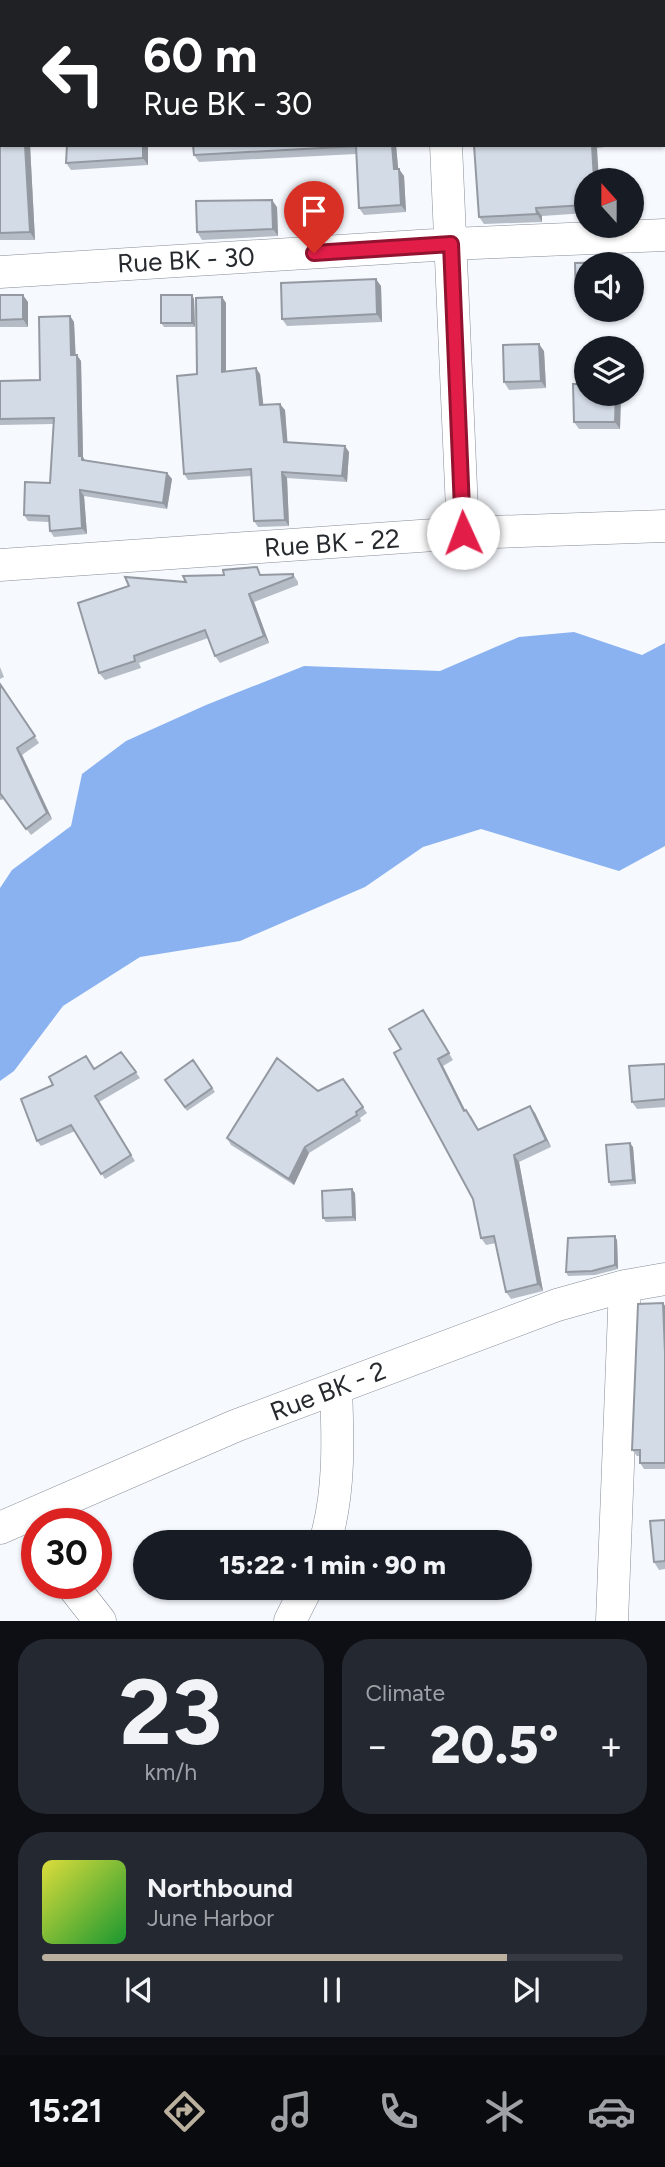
<!DOCTYPE html>
<html lang="en">
<head>
<meta charset="utf-8">
<style>
  :root { --surface:#171b24; --page:#242831; --text:#f1f3f6; --muted:#9ea1a6; --line:#363941; --accent:#bbb09d }
  body { margin:0; font-family:Figtree,sans-serif; background:var(--page); color:var(--text); height:100vh; display:flex; flex-direction:column; font-size:26px; white-space:nowrap }
  * { box-sizing:border-box; margin:0 }
  p { font-size:23px; color:var(--muted) }
  .icon { flex:none; width:38px; height:38px; fill:none; stroke:currentColor; stroke-width:2; stroke-linecap:round; stroke-linejoin:round }
  .map { position:relative; height:1621px; overflow:hidden }
  .sheet { display:flex; flex-direction:column; gap:18px; padding:18px; background:#0d0f14; flex:1 }
  .sheet>* { flex:none }
  .banner { position:absolute; left:0px; top:0px; width:665px; height:147px; box-shadow:0 2px 5px #0004; background:#202124; color:#fff; overflow:hidden }
  .needle { width:46px; rotate:339deg }
  .fabs { position:absolute; left:574px; top:168px; display:grid; gap:14px }
  .fabs a { display:grid; place-items:center; width:70px; height:70px; border-radius:50%; background:var(--surface); box-shadow:0 2px 5px #0004; font-size:35px }
  .speed { position:absolute; left:21px; top:1508px; display:flex; gap:14px; font-size:35px; font-weight:700; text-align:center }
  .speed>* { display:grid; place-content:center; width:91px; height:91px; border-radius:50%; background:var(--surface); box-shadow:0 2px 5px #0004; line-height:1 }
  .speed .limit { border:10px solid #d22; background:#fff; color:#111 }
  .pin { position:absolute; display:grid; place-items:center; width:60px; height:60px; color:#fff; margin:-72px -30px; border-radius:50% 50% 50% 0; rotate:-45deg; box-shadow:0 0 7px #0007 }
  .pin .icon { rotate:45deg }
  .me { position:absolute; width:77px; margin:-38px; rotate:358deg; stroke-linejoin:round; filter:drop-shadow(0 0 5px #0008) }
  .turn { display:flex; align-items:center; gap:24px; height:147px; padding:0 28px; font-size:32px }
  .turn .icon { width:91px; height:91px; stroke-width:2.5 }
  .turn b { display:block; font-size:49px; line-height:60px }
  .big { font-size:52px; font-weight:800; line-height:1.1 }
  .sheet .tile { flex:1; display:flex; flex-direction:column; justify-content:center; gap:10px; min-width:0; padding:0 24px; border-radius:28px; background:var(--page) }
  .sheet .dial { align-items:center; gap:0 }
  .dial b { font-size:91px; line-height:1 }
  .song { display:flex; align-items:center; gap:21px }
  .cover { width:84px; height:84px; border-radius:10px; background:linear-gradient(135deg,hsl(60 70% 55%),hsl(130 70% 35%)) }
  .played { height:7px; border-radius:4px; background:linear-gradient(90deg,var(--accent) 80%,var(--line) 80%) }
  .keys { display:flex; justify-content:space-around; direction:ltr }
  .heat { display:flex; justify-content:space-between; align-items:center; font-size:38px; direction:ltr }
  .sheet .tiles { flex:1; display:grid; gap:18px; grid-template-columns:1fr 1fr }
  .tile:last-child { grid-column:span 2 }
  .trip { position:absolute; left:133px; top:1530px; width:399px; height:70px; border-radius:35px; background:var(--surface); box-shadow:0 2px 5px #0004; font-weight:800; line-height:70px; text-align:center }
  .tabs { display:flex; height:112px; justify-content:space-around; align-items:center; background:#090b0e; color:var(--muted) }
  .tabs .icon { width:49px; height:49px }
  .tabs .active { color:var(--accent) }
  .tabs b { font-size:32px; color:var(--text) }
  .map>svg:first-child { display:block }
  .water { fill:#8ab2f1 }
  .lines { fill:none; stroke-linecap:round; stroke-linejoin:round }
  .minor-casing { stroke:#868d97; stroke-width:33 }
  .minor { stroke:#fff; stroke-width:32 }
  .wall { fill:#b5bcc6 }
  .shaded-wall { fill:#9499a1 }
  .building { fill:#d3dbe6; stroke:#9499a1; stroke-width:2 }
  .route-casing { stroke:#92132f; stroke-width:18 }
  .route { stroke:#e11d48; stroke-width:12 }
  .labels { text-anchor:middle; stroke-width:5; stroke-linejoin:round; paint-order:stroke }
  .street-label { font-size:26px; fill:#26292d; stroke:#fff }
</style>
</head>
<body>
<div class="map">
<svg width="665" height="1621" viewBox="0 0 665 1621">
  <rect width="100%" height="100%" fill="#f6f9fe"/>
  <path class="water" d="M574,632L642,655L665,643V846L619,871L481,829L423,847L365,887L240,941L140,957L63,1006L14,1071L0,1081V888L12,870L71,826L82,774L126,741L206,705L304,666L440,671L519,637Z"/>
  <g class="lines">
    <g class="minor-casing">
      <path id="minor" d="M438,0V2
        M446,145L463,533
        M0,272L451,244L665,235
        M0,565L463,533L665,526
        M0,1528L235,1426L557,1305L625,1286L665,1279
        M325,1542C340,1493 338,1438 336,1388
        M71,1584L100,1621
        M290,1621L307,1587
        M612,1621L625,1286"/>
    </g>
    <use href="#minor" class="minor"/>
  </g>
  <path class="wall" d="M0,39L2,145H30L35,240H0Z
    M148,145V165L71,170L66,163Z
    M193,145H396L398,169L404,176L406,212L364,215L359,208L356,154L199,162L194,155Z
    M474,145H621L597,148L586,180V213L542,216V222L484,224L479,217Z
    M277,207L278,236L202,240L197,232Z
    M586,264V303H581L576,296Z
    M381,286L382,322L287,326L282,319Z
    M0,295L28,302V327H0Z
    M192,295L194,299L195,327H164L161,323Z
    M222,297L226,303V371L260,374L263,405L285,410L287,442L349,452L347,482L287,478L289,526L258,527L254,521L251,476L188,480L184,474L197,374Z
    M70,316L74,322L75,355L81,361L83,457L85,461L167,473L172,479L167,509L84,496L87,534L54,537L50,531L49,522L28,521L24,515L50,483L53,424L0,425V381L40,380Z
    M544,351L546,388L509,390L504,382Z
    M586,394H621L620,429H579L574,422Z
    M293,574L298,582V585L254,602L269,643L220,663L215,656L208,638L139,663L141,668L105,680L99,673L186,582L263,575Z
    M0,667L4,677L0,679Z
    M0,684L39,743L22,755L52,819L31,835L4,799L0,800Z
    M423,1010L453,1060L443,1066L465,1110L471,1116L479,1130L535,1113L551,1147L519,1162L543,1291L511,1299L506,1292L496,1243L486,1245L481,1238L473,1199L401,1049Z
    M121,1052L140,1078L99,1102L135,1161L105,1179L75,1131L41,1146L37,1141L53,1085L86,1056L94,1069Z
    M193,1060L215,1092L187,1111L165,1080Z
    M665,1064V1107L637,1109L632,1102Z
    M343,1079L367,1113L360,1118L361,1121L309,1153L294,1185L231,1145L227,1138Z
    M633,1147L636,1184L611,1186L609,1182Z
    M355,1193L356,1221L326,1222L323,1218Z
    M617,1240L618,1269L595,1275L568,1276L566,1272Z
    M663,1303L665,1306V1469H644L640,1463V1456H637L632,1450Z
    M665,1520V1569L659,1570L654,1562Z"/>
  <path class="shaded-wall" d="M25,145H30L35,240L30,232Z
    M143,145H148V165L143,158Z
    M392,145H396L399,177L394,169Z
    M592,145H595L597,148L599,180H594Z
    M399,169L404,176L406,212L401,205Z
    M272,200L277,207L278,236L273,229Z
    M536,208L542,216V222L537,214Z
    M376,279L381,286L382,322L377,314Z
    M23,295L28,302V327L23,319Z
    M192,295L194,299L195,327L192,323Z
    M222,297L226,303V378L222,372Z
    M70,316L74,322L76,361L71,355Z
    M539,344L544,351L546,388L541,381Z
    M77,355L81,361L83,457L86,462V466L79,456Z
    M256,368L260,374L264,411L260,405Z
    M616,394H621L620,429L615,422Z
    M280,404L285,410L288,448L284,442Z
    M345,446L349,452L347,482L342,476Z
    M282,472L287,478L289,526L285,520Z
    M167,473L172,479L167,509L163,503Z
    M80,490L84,496L87,534L82,528Z
    M249,594L254,602L269,643L264,636Z
    M17,748L22,755L52,819L47,813Z
    M438,1059L443,1066L469,1118L464,1111Z
    M530,1106L535,1113L551,1147L546,1140Z
    M630,1143L633,1147L636,1184L633,1180Z
    M305,1147L309,1153L294,1185L289,1179Z
    M514,1155L519,1162L543,1291L538,1284Z
    M352,1189L355,1193L356,1221L353,1217Z
    M615,1236L617,1240L618,1269L615,1265Z
    M663,1303L665,1306V1353Z"/>
  <path class="building" d="M225,0H342V2H225Z
    M663,5H665V132L663,133Z
    M0,39H2V145H25L30,232L0,233Z
    M67,145H143V158L66,163Z
    M193,145H392L394,169H399L401,205L359,208L356,146L194,155Z
    M474,145H592L594,180H586V205L536,208L537,214L479,217Z
    M272,200L273,229L197,232L196,201Z
    M610,262V264H586V296H576L575,263Z
    M376,279L377,314L282,319L281,283Z
    M0,295H23V319L0,320Z
    M161,295H192V323H161Z
    M222,297V372L256,368L260,405L280,404L284,442L345,446L342,476L282,472L285,520L254,521L251,469L184,474L177,376L197,374L196,298Z
    M70,316L71,355H77L79,456H82V460L167,473L163,503L80,490L82,528L50,531L49,516L24,515L25,482L50,483L54,418L0,419V381L40,380L39,317Z
    M539,344L541,381L504,382L503,345Z
    M573,384H586V394H616L615,422H574Z
    M257,567L260,575L293,574V577L249,594L264,636L215,656L205,630L134,656L135,661L99,673L78,603L129,586L125,577L186,582L183,576L224,575L223,570Z
    M0,684L35,736L17,748L47,813L26,829L0,793Z
    M423,1010L449,1053L438,1059L464,1111L466,1110L478,1130L530,1106L546,1140L514,1155L538,1284L506,1292L494,1236L481,1238L473,1199L394,1053L401,1049L389,1029Z
    M121,1052L136,1072L95,1096L131,1155L101,1174L71,1125L37,1141L21,1099L53,1085L49,1077L86,1056L94,1069Z
    M277,1058L318,1091L343,1079L363,1107L356,1112L357,1115L305,1147L289,1179L227,1138Z
    M193,1060L212,1088L185,1107L165,1080Z
    M665,1064V1099L632,1102L629,1066Z
    M630,1143L633,1180L609,1182L606,1145Z
    M352,1189L353,1217L323,1218L322,1191Z
    M615,1236V1265L592,1271L566,1272L568,1238Z
    M663,1303L665,1353V1463H640V1450H632L638,1304Z
    M665,1520V1561L654,1562L650,1521Z"/>
  <g class="lines">
    <g class="route-casing">
      <path id="route" d="M314,253L451,244L463,533"/>
    </g>
    <use href="#route" class="route"/>
  </g>
  <g class="labels">
    <g class="street-label">
      <text transform="translate(186 260) rotate(-3)" y="9">Rue BK - 30</text>
      <text transform="translate(332 543) rotate(-4)" y="9">Rue BK - 22</text>
      <text transform="translate(328 1391) rotate(-21)" y="9">Rue BK - 2</text>
    </g>
  </g>
</svg>
<div class="fabs">
<a><svg class="needle" viewBox="-14 -14 28 28"><path d="M0-13l5 13h-10z" fill="#e53935"/><path d="M0 13l5-13h-10z" fill="#9ea1a6"/></svg></a>
<a><svg class="icon" aria-label="sound" viewBox="0 0 24 24"><path d="M4 9h4l5-4v14l-5-4H4zM17 9q2 3 0 6"/></svg></a>
<a><svg class="icon" aria-label="layers" viewBox="0 0 24 24"><path d="M12 4l9 5-9 5-9-5zM3 14l9 5 9-5"/></svg></a>
</div>
<div class="speed"><div class="limit">30</div></div>
<div class="pin" style="left:314px;top:253px;background:#d93025"><svg class="icon" aria-label="arrive" viewBox="0 0 24 24"><path d="M6 21V4h12l-3 4 3 4H6"/></svg></div>
<svg class="me" style="left:463px;top:533px" viewBox="-20 -20 40 40"><circle r="19" fill="#fff"/><path d="M0-13L10 11 0 6-10 11z" fill="#e11d48"/></svg>
<div class="trip">15:22 · 1 min · 90 m</div>
<div class="banner">
<div class="turn"><svg class="icon" aria-label="left" viewBox="0 0 24 24"><path d="M17 20v-9H6M10 6l-5 5 5 5"/></svg><div><b>60 m</b>Rue BK - 30</div></div>
</div>
</div>
<section class="sheet">
<div class="tiles">
<div class="tile dial"><b>23</b><p>km/h</p></div>
<div class="tile"><p>Climate</p>
<div class="heat"><a>−</a><b class="big">20.5°</b><a>+</a></div>
</div>
<div class="tile">
<div class="song"><i class="cover"></i><div><b>Northbound</b><p>June Harbor</p></div></div>
<div class="played"></div>
<div class="keys"><svg class="icon" aria-label="previous" viewBox="0 0 24 24"><path d="M18 5L8 12l10 7zM5 5v14"/></svg><svg class="icon" aria-label="pause" viewBox="0 0 24 24"><path d="M8 5v14M16 5v14"/></svg><svg class="icon" aria-label="next" viewBox="0 0 24 24"><path d="M6 5l10 7-10 7zM19 5v14"/></svg></div>
</div>
</div>
</section>
<nav class="tabs">
<b>15:21</b>
<svg class="icon active" aria-label="directions" viewBox="0 0 24 24"><path d="M12 3l9 9-9 9-9-9zM9 14v-3h6M13 9l2 2-2 2"/></svg>
<svg class="icon" aria-label="music" viewBox="0 0 24 24"><path d="M9 18V5l10-2v13"/><circle cx="6" cy="18" r="3"/><circle cx="16" cy="16" r="3"/></svg>
<svg class="icon" aria-label="phone" viewBox="0 0 24 24"><path d="M5 4h4l2 5-3 2q2 4 5 5l2-3 5 2v4C11 20 4 13 5 4z"/></svg>
<svg class="icon" aria-label="climate" viewBox="0 0 24 24"><path d="M12 3v18M4 7l16 10M4 17L20 7"/></svg>
<svg class="icon" aria-label="car" viewBox="0 0 24 24"><path d="M5 17H2v-5l4-1 3-4h7l3 4 3 1v5h-3M9 17h6M6 11h13"/><circle cx="7" cy="17" r="2"/><circle cx="17" cy="17" r="2"/></svg>
</nav>
</body>
</html>
